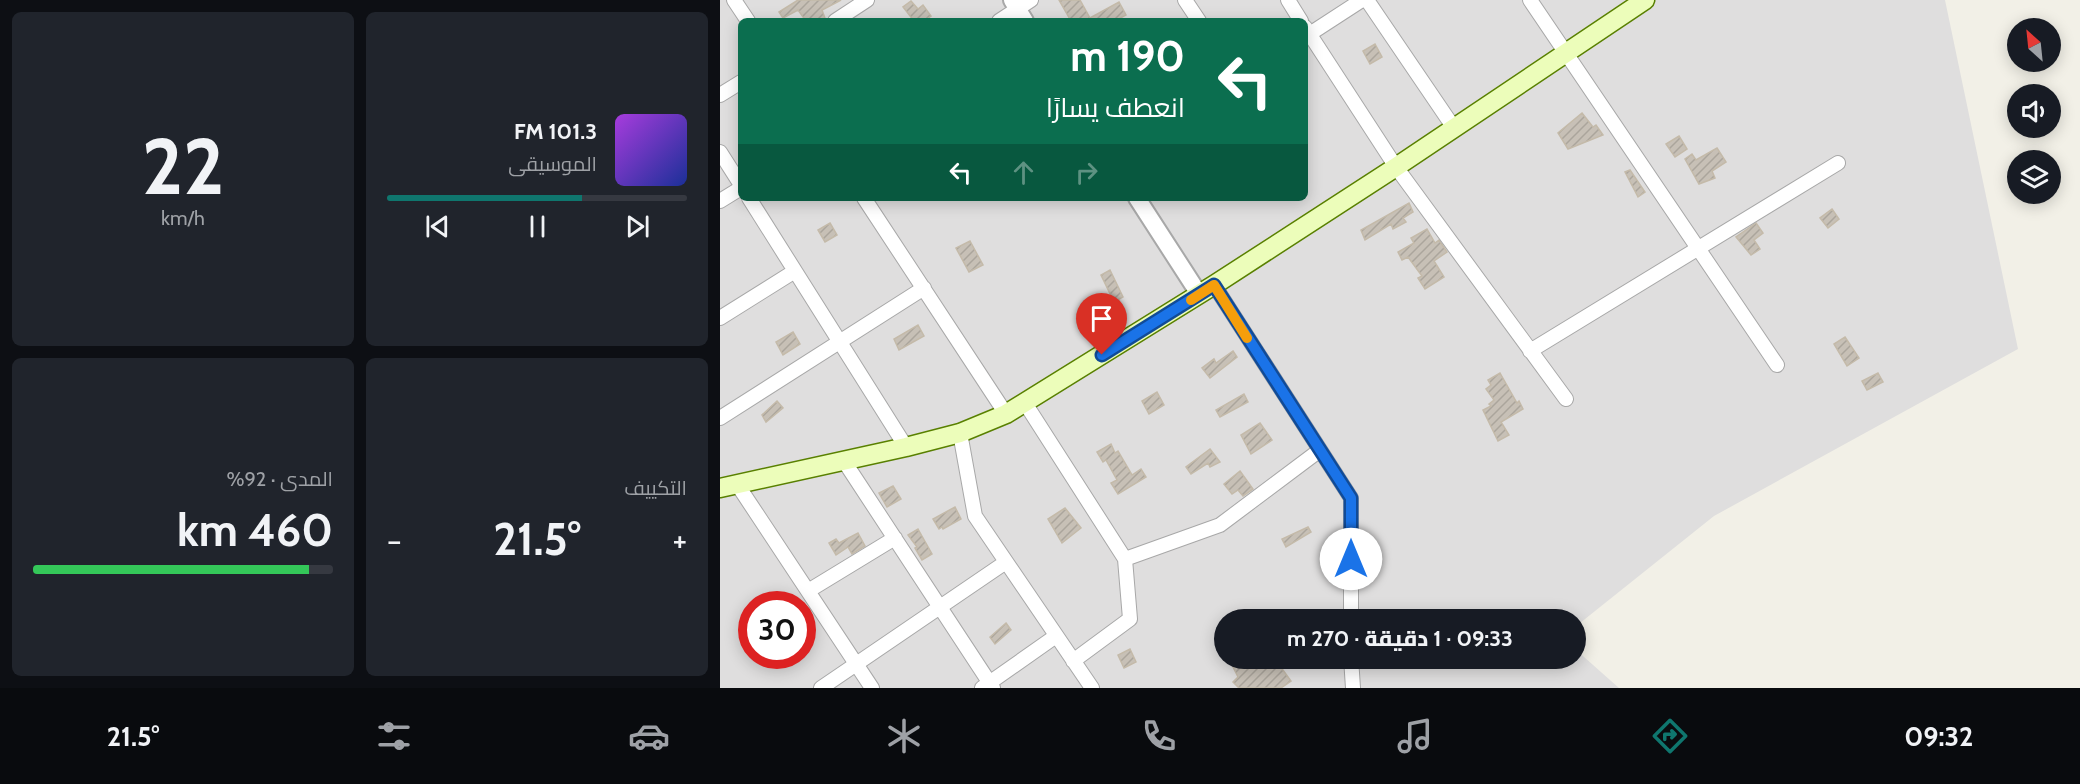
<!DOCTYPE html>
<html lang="ar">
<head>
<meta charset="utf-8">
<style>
  :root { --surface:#171b24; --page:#20242c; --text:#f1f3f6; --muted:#9ea1a6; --line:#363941; --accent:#0f766e }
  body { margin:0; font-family:Cabin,Cairo,sans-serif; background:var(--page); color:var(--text); direction:rtl; height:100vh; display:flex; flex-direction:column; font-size:22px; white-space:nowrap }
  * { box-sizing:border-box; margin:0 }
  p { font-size:20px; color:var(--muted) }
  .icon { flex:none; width:33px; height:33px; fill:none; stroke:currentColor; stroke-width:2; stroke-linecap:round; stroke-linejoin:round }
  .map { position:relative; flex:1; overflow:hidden; direction:ltr }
  .panel { display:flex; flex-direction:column; gap:12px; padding:12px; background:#0d0f14; width:720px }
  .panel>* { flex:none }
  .top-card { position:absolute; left:18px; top:18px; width:570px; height:183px; border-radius:9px; box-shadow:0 3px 15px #0003; direction:rtl; background:#0b6e4f; color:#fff; overflow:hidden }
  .needle { width:39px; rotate:333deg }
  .tools { position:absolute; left:1287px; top:18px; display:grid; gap:12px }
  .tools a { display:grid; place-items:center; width:54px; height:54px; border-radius:50%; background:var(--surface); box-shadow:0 3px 15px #0003; font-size:30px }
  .speed { position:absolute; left:18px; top:591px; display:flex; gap:12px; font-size:30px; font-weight:700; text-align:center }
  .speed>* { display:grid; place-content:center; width:78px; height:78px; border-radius:50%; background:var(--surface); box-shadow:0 3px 15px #0003; line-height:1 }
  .speed .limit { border:9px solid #d22; background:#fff; color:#111 }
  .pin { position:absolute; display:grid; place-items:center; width:51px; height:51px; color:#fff; margin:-62px -26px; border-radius:50% 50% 50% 0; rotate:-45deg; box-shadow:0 0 6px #0007 }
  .pin .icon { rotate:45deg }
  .me { position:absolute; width:66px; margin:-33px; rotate:0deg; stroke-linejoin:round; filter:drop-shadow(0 0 4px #0008) }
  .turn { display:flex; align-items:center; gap:21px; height:126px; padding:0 24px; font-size:27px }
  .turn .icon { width:78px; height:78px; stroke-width:2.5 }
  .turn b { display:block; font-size:42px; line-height:51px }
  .lanes { display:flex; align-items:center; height:57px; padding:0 24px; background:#0003; justify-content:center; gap:30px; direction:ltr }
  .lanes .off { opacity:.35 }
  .big { font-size:45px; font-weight:800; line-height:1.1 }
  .panel .widget { flex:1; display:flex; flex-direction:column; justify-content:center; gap:9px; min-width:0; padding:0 21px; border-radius:9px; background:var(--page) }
  .panel .dial { align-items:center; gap:0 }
  .dial b { font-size:78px; line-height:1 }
  .song { display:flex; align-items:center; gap:18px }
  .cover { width:72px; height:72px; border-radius:9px; background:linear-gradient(135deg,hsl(280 70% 55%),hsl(230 70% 35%)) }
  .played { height:6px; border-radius:3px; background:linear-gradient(90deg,var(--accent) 65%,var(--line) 65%) }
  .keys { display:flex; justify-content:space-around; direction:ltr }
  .heat { display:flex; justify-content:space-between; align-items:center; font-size:33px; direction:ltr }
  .charge { height:9px; border-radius:4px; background:linear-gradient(90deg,#34c759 92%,var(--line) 0) }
  .panel .tiles { flex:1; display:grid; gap:12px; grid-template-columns:repeat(2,1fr) }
  .trip { position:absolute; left:494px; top:609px; width:372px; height:60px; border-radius:30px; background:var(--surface); box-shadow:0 3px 15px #0003; font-weight:800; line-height:60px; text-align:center; direction:rtl }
  .dock { display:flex; height:96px; justify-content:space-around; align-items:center; background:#090b0e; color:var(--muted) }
  .dock .icon { width:42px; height:42px }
  .dock .on { color:var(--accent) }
  .dock b { font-size:27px; color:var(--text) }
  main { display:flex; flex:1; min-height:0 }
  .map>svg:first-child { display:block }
  .residential { fill:#dfdede; fill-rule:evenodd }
  .building { fill:url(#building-hatch); stroke:#c4baa9; stroke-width:1.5 }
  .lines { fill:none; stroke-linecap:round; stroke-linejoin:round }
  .minor-casing { stroke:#a8a8a8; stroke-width:16 }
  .tertiary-casing { stroke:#a8a8a8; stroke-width:20 }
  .secondary-casing { stroke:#598000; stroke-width:21 }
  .minor { stroke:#fff; stroke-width:14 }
  .tertiary { stroke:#fff; stroke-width:16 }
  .secondary { stroke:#ecfdba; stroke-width:18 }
  .route-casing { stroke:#114b97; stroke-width:15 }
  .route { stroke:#1a73e8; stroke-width:10 }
  .slow { stroke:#f59e0b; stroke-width:10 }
</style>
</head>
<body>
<main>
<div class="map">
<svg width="1360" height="688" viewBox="0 0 1360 688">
  <defs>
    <pattern id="building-hatch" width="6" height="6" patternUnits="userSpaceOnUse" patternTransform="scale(1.5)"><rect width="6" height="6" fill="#c7c0b6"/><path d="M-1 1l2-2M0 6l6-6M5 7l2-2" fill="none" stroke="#aba59c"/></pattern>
  </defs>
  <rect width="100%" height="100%" fill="#f2f0e7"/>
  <path class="residential" d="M0,0H1225L1298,349L994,516L855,627V620H504V658H855V649L899,688H0ZM21,21H585V198H21ZM32,604H82V656H32Z"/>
  <path class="building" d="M78,0H121L102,10L106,21H86L78,10L63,18L59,12Z
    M339,0H360L370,18L399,2L406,15L395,21H351Z
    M191,1L198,9L203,5L211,16L204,21H194L183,7Z
    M655,44L662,57L650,64L643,51Z
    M862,113L873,127L876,125L883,135L848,149L838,133Z
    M959,136L967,149L955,157L946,144Z
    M997,148L1006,162L992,171L995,178L979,184L965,159L972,154L976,160Z
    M910,170L925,192L918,197L905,172Z
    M689,203L693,212L683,218L686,222L673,229L671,224L645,240L641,230Z
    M1112,209L1119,219L1108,228L1100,218Z
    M110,223L117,235L105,242L98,230Z
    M1036,223L1043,233L1034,240L1040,249L1031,255L1016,237Z
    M707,229L715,243L719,240L727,252L714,261L724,277L705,289L698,278L702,276L688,257L682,260L678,252L694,243L691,238Z
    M250,241L263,265L249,272L236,248Z
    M390,270L403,297L394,302L381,275Z
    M198,325L204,336L179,350L174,339Z
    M73,332L80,344L63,355L56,342Z
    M1125,337L1139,358L1127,366L1114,344Z
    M513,351L517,357L490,378L482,368L494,359L496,363Z
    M780,373L797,403L799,401L803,409L781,422L789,435L778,441L763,410L771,406L769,404L774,400L766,389L771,385L768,380Z
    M1158,373L1163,382L1147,390L1142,381Z
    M437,392L444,405L429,414L422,401Z
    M524,394L528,402L500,417L496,410Z
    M57,401L63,408L46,422L42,415Z
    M540,423L552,440L531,454L521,435Z
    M391,444L395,453L398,451L412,475L421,469L426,477L398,494L391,483L397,480L386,460L383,462L377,452Z
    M490,449L500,462L490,467L488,463L471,474L466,467Z
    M520,471L533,489L523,496L518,490L512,494L504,484Z
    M173,486L181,499L167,507L159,493Z
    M235,507L241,519L223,529L222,527L219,529L213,519Z
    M345,508L361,528L342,543L328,519Z
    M588,527L591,532L566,547L562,539Z
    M198,529L212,554L202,560L195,548L197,547L188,535Z
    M138,533L145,546L132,554L128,547L116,555L109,543L116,539L119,543Z
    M286,623L291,630L275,644L270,637Z
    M410,649L416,662L404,668L398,655Z
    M518,658H567L560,666L571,681L561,688H519L513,682L518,677L511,663Z"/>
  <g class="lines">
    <g class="minor-casing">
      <path id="minor" d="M14,0L28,21
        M465,0L479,21
        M568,0L581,21
        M647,0L734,128
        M810,0L1057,365
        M115,21L147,0
        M279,21L311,0
        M585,27L676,167L846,399
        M585,37L642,0
        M0,95L21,82
        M0,152L21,185
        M29,198L186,447
        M144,198L286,414
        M0,201L21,188
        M494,285L631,498V620
        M0,318L75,271
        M810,351L1118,163
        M305,403L405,559L410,619L353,661
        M0,418L204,288
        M240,433L255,516L372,688
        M124,461L273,688
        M17,484L152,688
        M405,559L500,525L600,450
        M88,591L175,538
        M631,658L633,688
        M101,688L286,562
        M262,688L336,636"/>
    </g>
    <g class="tertiary-casing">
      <path id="tertiary" d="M292,0L305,21
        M417,198L479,294"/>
    </g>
    <g class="secondary-casing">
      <path id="secondary" d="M0,488L186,447L240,433L286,414L494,285L676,167L925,0"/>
    </g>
    <use href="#minor" class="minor"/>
    <use href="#tertiary" class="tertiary"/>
    <use href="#secondary" class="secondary"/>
  </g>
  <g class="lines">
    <g class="route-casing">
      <path id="route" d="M382,355L494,285L631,498V559"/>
    </g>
    <use href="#route" class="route"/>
    <path class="slow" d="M471,300L494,285L527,338"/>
  </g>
</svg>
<div class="tools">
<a><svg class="needle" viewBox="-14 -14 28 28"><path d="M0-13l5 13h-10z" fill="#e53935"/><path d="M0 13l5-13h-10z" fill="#9ea1a6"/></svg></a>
<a><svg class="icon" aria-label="sound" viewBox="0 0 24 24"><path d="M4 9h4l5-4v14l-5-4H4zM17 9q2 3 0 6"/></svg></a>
<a><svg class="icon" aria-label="layers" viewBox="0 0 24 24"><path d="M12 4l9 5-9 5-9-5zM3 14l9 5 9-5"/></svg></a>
</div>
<div class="speed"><div class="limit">30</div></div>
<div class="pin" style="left:382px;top:355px;background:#d93025"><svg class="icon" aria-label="arrive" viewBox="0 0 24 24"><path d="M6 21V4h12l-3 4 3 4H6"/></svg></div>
<svg class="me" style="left:631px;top:559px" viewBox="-20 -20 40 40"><circle r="19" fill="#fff"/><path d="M0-13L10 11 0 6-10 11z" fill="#1a73e8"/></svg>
<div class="trip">09:33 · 1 دقيقة · 270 m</div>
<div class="top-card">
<div class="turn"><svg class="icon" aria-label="left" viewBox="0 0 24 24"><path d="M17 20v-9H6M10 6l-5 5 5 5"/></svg><div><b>190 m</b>انعطف يسارًا</div></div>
<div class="lanes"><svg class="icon" aria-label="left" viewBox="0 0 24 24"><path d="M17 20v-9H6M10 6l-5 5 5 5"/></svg><svg class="icon off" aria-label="ahead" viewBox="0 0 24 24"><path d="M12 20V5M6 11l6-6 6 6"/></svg><svg class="icon off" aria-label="right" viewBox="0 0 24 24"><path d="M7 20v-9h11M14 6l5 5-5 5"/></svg></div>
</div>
</div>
<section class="panel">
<div class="tiles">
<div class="widget">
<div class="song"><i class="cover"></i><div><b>101.3 FM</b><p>الموسيقى</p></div></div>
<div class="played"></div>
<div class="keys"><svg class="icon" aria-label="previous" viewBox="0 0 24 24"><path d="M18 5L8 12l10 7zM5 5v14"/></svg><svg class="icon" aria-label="pause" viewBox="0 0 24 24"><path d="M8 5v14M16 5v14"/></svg><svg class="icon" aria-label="next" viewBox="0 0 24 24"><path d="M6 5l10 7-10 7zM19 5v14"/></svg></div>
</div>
<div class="widget dial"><b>22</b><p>km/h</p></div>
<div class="widget"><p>التكييف</p>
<div class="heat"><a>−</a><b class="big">21.5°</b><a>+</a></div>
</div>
<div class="widget"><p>المدى · 92%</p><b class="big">460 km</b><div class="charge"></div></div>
</div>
</section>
</main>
<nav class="dock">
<b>09:32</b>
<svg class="icon on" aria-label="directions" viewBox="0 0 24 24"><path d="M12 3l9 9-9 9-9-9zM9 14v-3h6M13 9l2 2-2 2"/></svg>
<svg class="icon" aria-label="music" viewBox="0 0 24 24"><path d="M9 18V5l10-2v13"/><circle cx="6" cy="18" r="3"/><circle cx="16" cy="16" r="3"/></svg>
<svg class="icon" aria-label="phone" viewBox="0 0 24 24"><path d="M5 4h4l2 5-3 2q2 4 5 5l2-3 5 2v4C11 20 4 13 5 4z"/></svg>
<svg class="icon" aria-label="climate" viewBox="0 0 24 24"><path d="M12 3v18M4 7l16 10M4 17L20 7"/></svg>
<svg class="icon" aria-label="car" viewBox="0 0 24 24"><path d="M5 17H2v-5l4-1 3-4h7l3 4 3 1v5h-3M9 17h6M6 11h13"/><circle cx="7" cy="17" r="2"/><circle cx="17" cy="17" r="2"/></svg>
<svg class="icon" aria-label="filters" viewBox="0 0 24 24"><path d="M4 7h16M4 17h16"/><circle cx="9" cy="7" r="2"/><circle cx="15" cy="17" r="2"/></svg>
<b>21.5°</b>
</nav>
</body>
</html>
